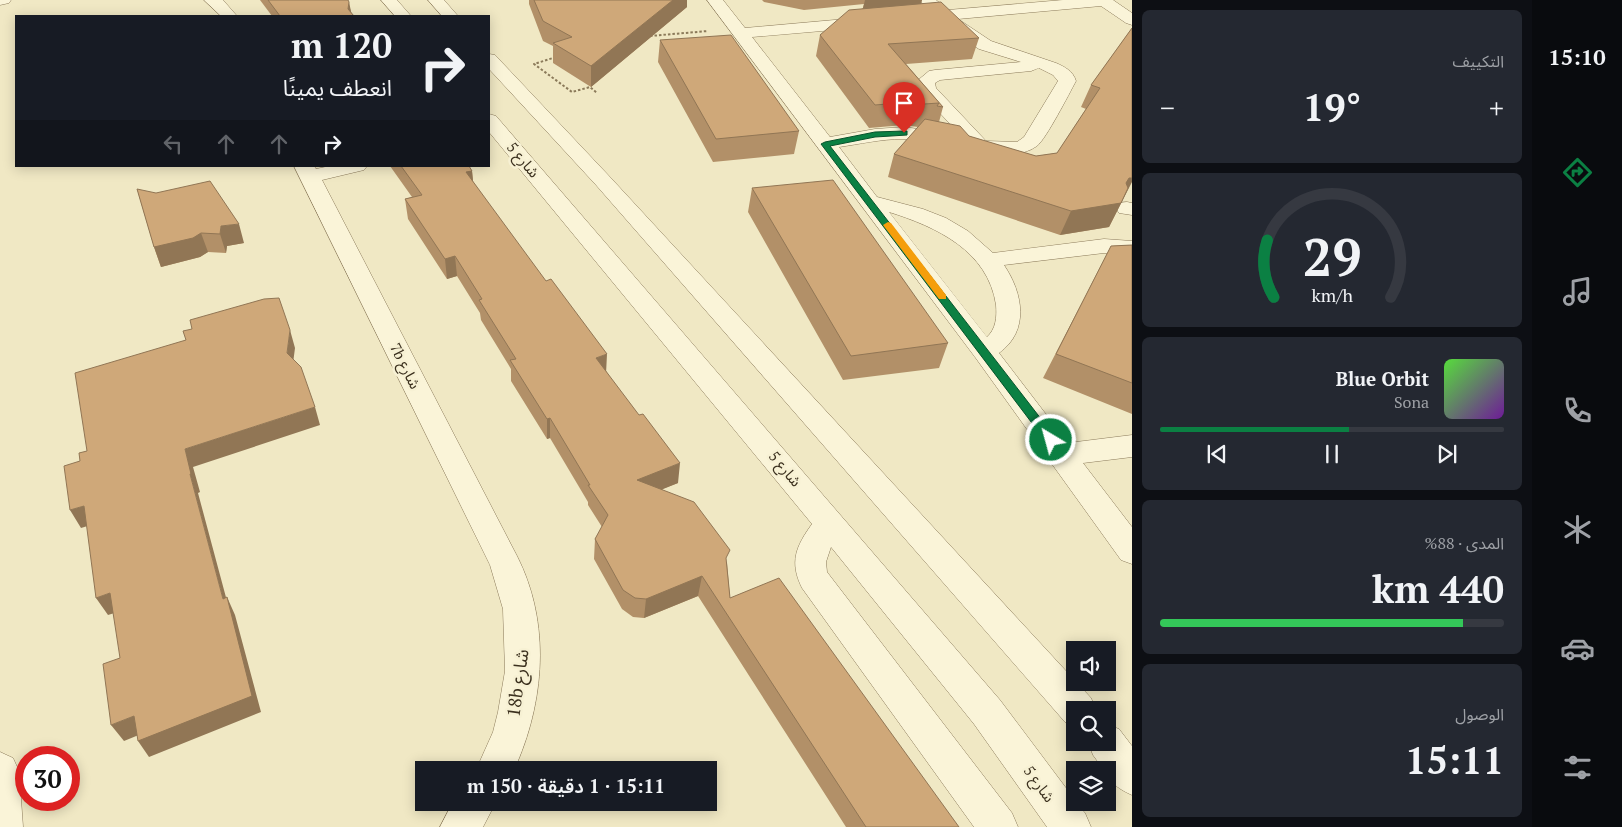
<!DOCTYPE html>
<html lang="ar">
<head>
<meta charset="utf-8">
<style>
  :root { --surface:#171b24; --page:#242831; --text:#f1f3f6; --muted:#9ea1a6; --line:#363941; --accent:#0b8043 }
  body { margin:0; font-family:"PT Serif","Noto Sans Arabic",serif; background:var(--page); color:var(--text); direction:rtl; height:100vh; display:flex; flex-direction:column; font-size:19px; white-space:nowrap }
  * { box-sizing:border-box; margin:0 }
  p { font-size:16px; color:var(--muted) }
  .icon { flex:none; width:28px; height:28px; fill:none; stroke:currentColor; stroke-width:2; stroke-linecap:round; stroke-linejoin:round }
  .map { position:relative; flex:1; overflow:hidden; direction:ltr }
  .drawer { display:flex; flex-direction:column; gap:10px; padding:10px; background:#0d0f14; width:400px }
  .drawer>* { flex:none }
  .top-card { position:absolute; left:15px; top:15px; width:475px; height:152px; border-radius:0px; box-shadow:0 2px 12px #0003; direction:rtl; background:#171b24; color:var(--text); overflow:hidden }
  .fabs { position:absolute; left:1066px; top:641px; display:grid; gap:10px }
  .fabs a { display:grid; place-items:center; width:50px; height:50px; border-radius:0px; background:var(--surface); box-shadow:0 2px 12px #0003; font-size:25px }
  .speed { position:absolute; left:15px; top:746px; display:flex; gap:10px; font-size:25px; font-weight:700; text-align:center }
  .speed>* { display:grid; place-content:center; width:65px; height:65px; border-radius:50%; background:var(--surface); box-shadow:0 2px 12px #0003; line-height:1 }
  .speed .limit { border:8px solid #d22; background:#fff; color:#111 }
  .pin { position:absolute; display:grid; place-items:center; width:42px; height:42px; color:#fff; margin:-51px -21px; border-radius:50% 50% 50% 0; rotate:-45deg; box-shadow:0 0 5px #0007 }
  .pin .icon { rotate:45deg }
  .me { position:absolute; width:55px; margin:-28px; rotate:323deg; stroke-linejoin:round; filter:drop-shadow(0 0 4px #0008) }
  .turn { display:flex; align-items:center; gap:18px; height:105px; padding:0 15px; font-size:22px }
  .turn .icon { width:65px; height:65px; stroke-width:2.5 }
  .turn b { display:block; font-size:35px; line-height:42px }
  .lanes { display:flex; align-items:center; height:48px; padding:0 15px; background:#0003; justify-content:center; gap:25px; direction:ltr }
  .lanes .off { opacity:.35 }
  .big { font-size:38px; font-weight:600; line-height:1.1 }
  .drawer .tile { flex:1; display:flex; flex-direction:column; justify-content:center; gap:8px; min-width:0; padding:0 18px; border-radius:8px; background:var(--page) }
  .drawer .dial { align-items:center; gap:0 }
  .dial svg { height:130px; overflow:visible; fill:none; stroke:var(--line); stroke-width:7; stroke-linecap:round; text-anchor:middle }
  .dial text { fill:var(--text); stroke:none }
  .song { display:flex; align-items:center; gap:15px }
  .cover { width:60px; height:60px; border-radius:8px; background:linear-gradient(135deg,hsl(110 70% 55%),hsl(280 70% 35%)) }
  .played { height:5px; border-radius:2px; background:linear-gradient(90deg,var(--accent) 55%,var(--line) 55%) }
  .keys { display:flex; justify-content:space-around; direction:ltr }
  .heat { display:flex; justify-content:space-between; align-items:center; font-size:28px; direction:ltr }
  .charge { height:8px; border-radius:4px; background:linear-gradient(90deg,#34c759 88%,var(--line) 0) }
  .trip { position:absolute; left:415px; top:761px; width:302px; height:50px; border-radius:0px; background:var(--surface); box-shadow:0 2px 12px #0003; font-weight:600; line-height:50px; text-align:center; direction:rtl }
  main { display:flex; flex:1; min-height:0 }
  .menu { display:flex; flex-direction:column; width:90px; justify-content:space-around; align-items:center; background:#090b0e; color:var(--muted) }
  .menu .icon { width:35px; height:35px }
  .menu .current { color:var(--accent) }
  .menu b { font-size:22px; color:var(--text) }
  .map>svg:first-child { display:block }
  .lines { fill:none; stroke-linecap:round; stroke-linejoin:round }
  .minor-casing { stroke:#8b7a5a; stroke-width:1 }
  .path { stroke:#8b7a5a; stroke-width:2; stroke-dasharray:2.5 2; stroke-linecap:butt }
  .minor { fill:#faf4d8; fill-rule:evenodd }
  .wall { fill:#b29068 }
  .shaded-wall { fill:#917655 }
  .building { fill:#cfa879; stroke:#917655 }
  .route { fill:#0b8043; stroke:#07532c }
  .slow { fill:#f59e0b }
  .labels { text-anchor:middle; stroke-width:5; stroke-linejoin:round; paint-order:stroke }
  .street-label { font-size:15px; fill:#3b301e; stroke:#f7f1d4 }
  .near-street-label { font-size:18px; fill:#3b301e; stroke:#f7f1d4 }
</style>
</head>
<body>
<main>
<nav class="menu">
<b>15:10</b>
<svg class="icon current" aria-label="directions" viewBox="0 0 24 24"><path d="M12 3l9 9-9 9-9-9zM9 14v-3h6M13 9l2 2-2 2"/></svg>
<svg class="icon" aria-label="music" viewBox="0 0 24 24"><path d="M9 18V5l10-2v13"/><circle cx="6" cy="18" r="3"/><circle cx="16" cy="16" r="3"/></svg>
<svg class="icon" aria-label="phone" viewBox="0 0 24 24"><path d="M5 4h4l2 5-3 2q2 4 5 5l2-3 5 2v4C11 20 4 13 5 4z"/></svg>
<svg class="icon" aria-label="climate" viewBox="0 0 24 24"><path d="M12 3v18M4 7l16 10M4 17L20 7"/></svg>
<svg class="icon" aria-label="car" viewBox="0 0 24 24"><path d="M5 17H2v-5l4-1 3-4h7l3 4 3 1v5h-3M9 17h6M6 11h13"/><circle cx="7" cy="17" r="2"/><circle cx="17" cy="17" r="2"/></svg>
<svg class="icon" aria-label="filters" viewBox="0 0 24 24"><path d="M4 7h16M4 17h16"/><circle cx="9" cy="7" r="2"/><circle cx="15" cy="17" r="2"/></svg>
</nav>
<section class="drawer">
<div class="tile"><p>التكييف</p>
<div class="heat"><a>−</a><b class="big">19°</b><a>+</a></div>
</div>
<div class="tile dial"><svg viewBox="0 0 100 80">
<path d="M14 69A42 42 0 1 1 86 69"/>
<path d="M14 69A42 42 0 0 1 10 34" stroke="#0b8043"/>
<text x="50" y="56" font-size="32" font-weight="700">29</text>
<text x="50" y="72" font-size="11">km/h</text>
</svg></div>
<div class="tile">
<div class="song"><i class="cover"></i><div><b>Blue Orbit</b><p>Sona</p></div></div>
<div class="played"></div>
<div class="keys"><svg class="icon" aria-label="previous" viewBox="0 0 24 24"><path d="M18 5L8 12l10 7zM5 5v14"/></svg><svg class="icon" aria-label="pause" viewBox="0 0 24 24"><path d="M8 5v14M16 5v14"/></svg><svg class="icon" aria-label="next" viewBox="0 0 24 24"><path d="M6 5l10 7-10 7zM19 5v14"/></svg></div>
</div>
<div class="tile"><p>المدى · 88%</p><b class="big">440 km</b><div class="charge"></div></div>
<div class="tile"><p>الوصول</p><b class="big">15:11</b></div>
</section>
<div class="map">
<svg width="1132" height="827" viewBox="0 0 1132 827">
  <rect width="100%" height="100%" fill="#f0e8c4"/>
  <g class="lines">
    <g class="minor-casing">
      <path id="minor" d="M0,0H11L9,3L0,5Z
        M204,0H223L237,16H221Z
        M381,0H397L411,16H395Z
        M428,0H444L458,16H442Z
        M707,0H723L745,28L868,17L874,19L876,22L874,25L868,27L752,37L830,137L875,129L904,127L960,135L918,89L917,81L929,71L935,70L1021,62L979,49L963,39L941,20L930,19L928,16L932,12L919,0H936L948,10L1063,0H1113L1132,13V25L1126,23L1101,6L958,19L991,41L1056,63C1065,67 1073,71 1076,81C1069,94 1046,139 1037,146C1008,168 939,139 903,139C881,139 860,144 839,147L877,197L923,209L946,218L968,231L993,253L1104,239L1132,241V255L1104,253L1004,265C1023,293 1030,331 999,353L1068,443L1132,435V457L1083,463L1132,527V564L1121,560L975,357ZM1039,68L1053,75L1058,81L1024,137L1017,142L986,141L936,88L935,83L940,80L1031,71ZM889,212C937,227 988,251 996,305C997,317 996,329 987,337Z
        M489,54L495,55L610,177L1091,698L1096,710H1075V726L1065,722L596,185L489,69Z
        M489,114L496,116L1000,700L1075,800V802L1085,813L1091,827H1047L974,724L831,547L826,562L827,572L1012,813L1018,827H974L802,588C789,562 796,546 812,524L489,132Z
        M294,166H314L316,169L330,166H367L364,170L322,180L517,556C551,623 545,702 514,770H476L493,732L498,712L505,671L503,609L490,565Z
        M1127,202L1132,203V215L1119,213L1116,208L1119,203Z
        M1108,725L1119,729L1132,746V795C1121,790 1108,783 1108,770H1104L1093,755L1088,742H1108Z
        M0,752L13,758L19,771L23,827H0Z
        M453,802H496L483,827H440Z"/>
    </g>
    <path class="path" d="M650,36L708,31
      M556,57L534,64L572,92L590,87L597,93"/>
    <use href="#minor" class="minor"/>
  </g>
  <path class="wall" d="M260,0H348L351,13L354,16H272Z
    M529,0H687V7L591,87L553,63V46L543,41L529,4Z
    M762,0H922L921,3L979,38L972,59L906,64L943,107L939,122L969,136L1036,156L1057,153L1086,109L1081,107L1091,85L1132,28L1122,201L1109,227L1060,235L888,177L894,154L918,127L904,125L869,128L816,56L820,35L863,8L864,4L804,10L764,2Z
    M660,40L799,131L794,154L713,162L658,62Z
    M390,166H469L472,171L473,182L606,371L678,483L662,489L727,563L730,598L959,827H846L698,596L644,618L633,617L622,609L594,559L595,539L602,527L588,505V502L550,438L547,439L511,381V369L481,320L480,313L457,276L447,279L408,219L405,199L412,197Z
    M752,188L948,343L939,368L843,380L748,212Z
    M137,189L244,243L227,246L226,253L208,252L200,257L161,267L154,247Z
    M1132,245V414L1043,378L1111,246Z"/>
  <path class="shaded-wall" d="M673,0H687V7L591,87V66Z
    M865,0H922L919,10L861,16Z
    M349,2L352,16L348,9Z
    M472,171L474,190L466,172Z
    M1129,178H1132V182L1109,227L1060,235L1071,211Z
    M239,224L244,243L227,246L226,253L220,234L221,226Z
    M201,233L208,252L200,257L161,267L154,247Z
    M455,256L457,276L447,279L445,259Z
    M290,330L295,348L292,371L287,353Z
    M607,354L606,374L596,358Z
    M315,407L320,425L193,467L200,492L198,493L231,616L223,599L190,474L185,449Z
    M550,418V438L547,439V419Z
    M680,463L678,483L636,500L637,480Z
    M84,506L94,524L81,528L70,510Z
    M702,576L698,596L644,618L646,599Z
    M110,593L121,611L108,615L96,598Z
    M227,597L235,615L261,712L149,757L138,741Z
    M134,716L146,732L124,741L111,725Z"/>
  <path class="building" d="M268,0H348L349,2L348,9L354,16H280Z
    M534,0H673L591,66L553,43L572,37L543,21Z
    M941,2L979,38L888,44L943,107L937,106L939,103L924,104L910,102L875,105L820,35L849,10Z
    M1132,28V178H1129L1126,183L1128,188L1121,203L1071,211L894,154L925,119L960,126L969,136L1036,156L1057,153L1100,88L1091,85Z
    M731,35L799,131L716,139L660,40Z
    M401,166H469L472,171L466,172L546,281L551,279L607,354L596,358L639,415L643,414L680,463L637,480L694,502L730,550L726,558L730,598L779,578L959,827H866L702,576L646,599L635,598L623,590L595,539L608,515L588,485H590L550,418L547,419L510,360L516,359L479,300L482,299L455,256L445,259L405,199L422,195Z
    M833,180L948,343L851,356L752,188Z
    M210,181L239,224L221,226L220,234L201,233L193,238L154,247L137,189L156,193Z
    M1132,245V383L1056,354L1111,246Z
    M279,298L290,330L287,353L301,367L315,407L185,449L191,474H190L223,599L227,597L252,696L138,741L134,716L111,725L103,664L120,658L110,593L96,598L84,506L70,510L64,466L80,461L79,453L87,451L75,373L186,340L183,331L192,329L190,320L264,299Z"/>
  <path class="route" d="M904,131H907V135L875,137L830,146L1055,437L1057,440L1055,443H1047L821,144L825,142L875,132Z"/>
  <path class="slow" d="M888,222L891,223L946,295V299H939L883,225Z"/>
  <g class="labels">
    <g class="street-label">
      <text transform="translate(523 160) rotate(50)" y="5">شارع 5</text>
      <text transform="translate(405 366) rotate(63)" y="5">7b شارع</text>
      <text transform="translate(785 469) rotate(50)" y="5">شارع 5</text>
      <text transform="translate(1039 784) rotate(54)" y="5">شارع 5</text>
    </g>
    <g class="near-street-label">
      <text transform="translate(518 683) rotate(-82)" y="6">18b شارع</text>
    </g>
  </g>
</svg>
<div class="fabs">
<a><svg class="icon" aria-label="sound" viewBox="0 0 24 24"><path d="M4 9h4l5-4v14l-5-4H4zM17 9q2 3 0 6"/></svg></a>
<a><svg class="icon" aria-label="search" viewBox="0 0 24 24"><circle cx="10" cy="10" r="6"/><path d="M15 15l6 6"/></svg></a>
<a><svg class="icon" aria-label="layers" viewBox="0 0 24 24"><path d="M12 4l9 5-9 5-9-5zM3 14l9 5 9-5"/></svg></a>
</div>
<div class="speed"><div class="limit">30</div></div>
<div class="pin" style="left:904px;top:133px;background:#d93025"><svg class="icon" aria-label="arrive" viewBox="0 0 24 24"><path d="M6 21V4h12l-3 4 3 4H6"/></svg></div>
<svg class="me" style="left:1051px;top:440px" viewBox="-20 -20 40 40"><circle r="17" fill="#0b8043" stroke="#fff" stroke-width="3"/><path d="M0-11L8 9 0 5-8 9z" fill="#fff"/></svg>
<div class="trip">15:11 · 1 دقيقة · 150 m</div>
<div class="top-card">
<div class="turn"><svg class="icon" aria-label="right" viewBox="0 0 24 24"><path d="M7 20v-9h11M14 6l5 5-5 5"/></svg><div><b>120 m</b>انعطف يمينًا</div></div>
<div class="lanes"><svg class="icon off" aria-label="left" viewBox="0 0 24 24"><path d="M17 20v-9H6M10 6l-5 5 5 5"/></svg><svg class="icon off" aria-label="ahead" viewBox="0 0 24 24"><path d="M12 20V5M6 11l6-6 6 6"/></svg><svg class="icon off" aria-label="ahead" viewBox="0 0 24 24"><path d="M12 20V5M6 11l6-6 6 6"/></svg><svg class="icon" aria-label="right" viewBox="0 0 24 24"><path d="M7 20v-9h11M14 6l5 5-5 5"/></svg></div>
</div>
</div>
</main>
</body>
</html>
